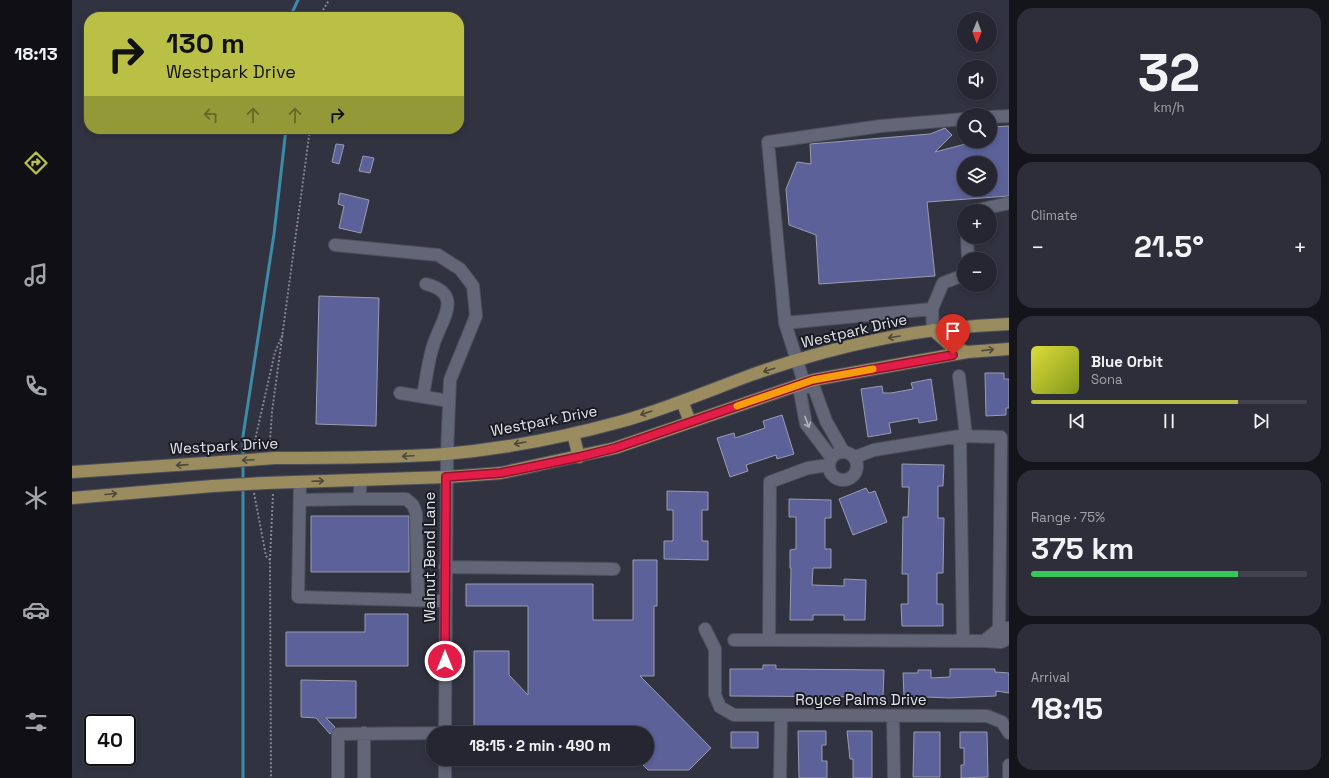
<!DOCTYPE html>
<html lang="en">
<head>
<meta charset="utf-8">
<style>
  :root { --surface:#252631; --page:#2d2e39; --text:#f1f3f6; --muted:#a3a5ab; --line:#42434d; --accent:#bac046 }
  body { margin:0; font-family:"Space Grotesk",sans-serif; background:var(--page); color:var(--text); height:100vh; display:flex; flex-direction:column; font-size:15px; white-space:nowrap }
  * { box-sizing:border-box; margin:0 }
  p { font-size:13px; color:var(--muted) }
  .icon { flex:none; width:22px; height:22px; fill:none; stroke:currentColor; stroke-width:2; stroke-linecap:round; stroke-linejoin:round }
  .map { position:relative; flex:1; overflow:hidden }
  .drawer { display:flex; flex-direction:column; gap:8px; padding:8px; background:#14151b; width:320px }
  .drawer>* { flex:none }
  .guide { position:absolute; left:12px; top:12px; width:380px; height:122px; border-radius:16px; box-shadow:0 2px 6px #0003,0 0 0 1px var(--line); background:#bac046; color:#111; overflow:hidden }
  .needle { width:26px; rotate:181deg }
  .tools { position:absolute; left:885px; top:12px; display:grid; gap:8px }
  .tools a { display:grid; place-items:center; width:40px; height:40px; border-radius:50%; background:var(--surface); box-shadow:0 2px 6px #0003,0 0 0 1px var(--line); font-size:20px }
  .speed { position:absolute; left:12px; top:714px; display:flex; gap:8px; font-size:20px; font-weight:700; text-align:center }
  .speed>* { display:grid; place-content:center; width:52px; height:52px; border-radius:50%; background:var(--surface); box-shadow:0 2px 6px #0003,0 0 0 1px var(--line); line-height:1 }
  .speed .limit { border:2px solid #111; border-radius:6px; background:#fff; color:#111 }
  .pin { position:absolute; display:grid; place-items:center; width:34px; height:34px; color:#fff; margin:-41px -17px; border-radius:50% 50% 50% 0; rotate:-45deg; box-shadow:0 0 4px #0007 }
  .pin .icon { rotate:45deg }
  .me { position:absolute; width:44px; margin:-22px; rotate:0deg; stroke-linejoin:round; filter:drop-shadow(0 0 3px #0008) }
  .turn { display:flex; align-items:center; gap:14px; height:84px; padding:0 16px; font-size:18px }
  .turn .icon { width:52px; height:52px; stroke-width:2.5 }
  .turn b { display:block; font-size:28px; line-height:34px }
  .lanes { display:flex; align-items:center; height:38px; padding:0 16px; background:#0003; justify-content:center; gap:20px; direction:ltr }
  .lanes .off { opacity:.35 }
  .big { font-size:30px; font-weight:800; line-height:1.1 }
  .drawer .tile { flex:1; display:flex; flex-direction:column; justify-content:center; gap:6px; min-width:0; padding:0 14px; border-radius:16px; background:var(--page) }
  .drawer .dial { align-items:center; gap:0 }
  .dial b { font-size:52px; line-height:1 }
  .song { display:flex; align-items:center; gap:12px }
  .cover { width:48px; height:48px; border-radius:6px; background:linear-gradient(135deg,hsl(60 70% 55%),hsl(70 70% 35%)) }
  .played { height:4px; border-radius:2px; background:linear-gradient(90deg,var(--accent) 75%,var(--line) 75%) }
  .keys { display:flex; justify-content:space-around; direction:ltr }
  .heat { display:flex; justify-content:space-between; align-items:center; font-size:22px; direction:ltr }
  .charge { height:6px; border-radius:3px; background:linear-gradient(90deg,#34c759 75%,var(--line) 0) }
  .trip { position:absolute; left:354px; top:726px; width:228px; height:40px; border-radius:20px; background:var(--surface); box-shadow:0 2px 6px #0003,0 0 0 1px var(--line); font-weight:800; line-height:40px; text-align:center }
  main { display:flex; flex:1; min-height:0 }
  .tab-bar { display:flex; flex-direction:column; width:72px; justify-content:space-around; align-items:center; background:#0f0f14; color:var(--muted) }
  .tab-bar .icon { width:28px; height:28px }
  .tab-bar .active { color:var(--accent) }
  .tab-bar b { font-size:18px; color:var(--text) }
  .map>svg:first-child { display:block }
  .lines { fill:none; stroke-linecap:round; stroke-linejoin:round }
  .stream { stroke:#3b8ba9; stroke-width:3 }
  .building { fill:#5c619a; stroke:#9a9daf; fill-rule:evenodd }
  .minor-casing { stroke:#4d4f5b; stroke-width:14 }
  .major-casing { stroke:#4d4f5b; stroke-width:14 }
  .path { stroke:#838591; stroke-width:2; stroke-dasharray:2 2; stroke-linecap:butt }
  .minor { stroke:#636676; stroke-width:12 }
  .major { stroke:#9b8c60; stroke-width:12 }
  .major-bridge-casing { stroke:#4d4f5b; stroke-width:14; stroke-linecap:butt }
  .major-bridge { stroke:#9b8c60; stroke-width:12 }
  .oneway { stroke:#4e483b }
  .oneway2 { stroke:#afb2bd }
  .route-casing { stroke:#92132f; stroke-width:10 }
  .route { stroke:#e11d48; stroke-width:7 }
  .slow { stroke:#f59e0b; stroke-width:7 }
  .labels { text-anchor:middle; stroke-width:4; stroke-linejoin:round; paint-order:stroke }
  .street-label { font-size:15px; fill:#e2e4ed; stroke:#1a1b22 }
</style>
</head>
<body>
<main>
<nav class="tab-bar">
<b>18:13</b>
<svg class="icon active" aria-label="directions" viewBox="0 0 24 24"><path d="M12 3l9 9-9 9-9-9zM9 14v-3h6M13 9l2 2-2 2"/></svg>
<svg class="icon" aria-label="music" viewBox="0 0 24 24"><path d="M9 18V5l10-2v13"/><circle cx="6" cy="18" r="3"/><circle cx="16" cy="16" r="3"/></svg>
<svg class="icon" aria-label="phone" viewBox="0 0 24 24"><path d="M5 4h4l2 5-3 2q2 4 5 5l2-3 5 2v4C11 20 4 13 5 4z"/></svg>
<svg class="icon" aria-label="climate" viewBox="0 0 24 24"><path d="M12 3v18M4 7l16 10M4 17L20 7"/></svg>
<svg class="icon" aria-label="car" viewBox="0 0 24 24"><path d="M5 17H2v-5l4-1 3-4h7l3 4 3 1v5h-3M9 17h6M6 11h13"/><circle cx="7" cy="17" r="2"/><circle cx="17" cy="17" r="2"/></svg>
<svg class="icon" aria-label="filters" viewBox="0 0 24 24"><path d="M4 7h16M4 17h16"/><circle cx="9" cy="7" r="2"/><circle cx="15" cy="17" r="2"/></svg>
</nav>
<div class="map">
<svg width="937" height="778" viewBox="0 0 937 778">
  <rect width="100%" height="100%" fill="#313341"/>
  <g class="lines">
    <path class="stream" d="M218,17L226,0
      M171,458V436L202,234L214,129
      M171,464V482
      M171,778V488"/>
  </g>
  <path class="building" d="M937,126V196L855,202L863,276L747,284L744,235L717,225L714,189L725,162L739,164L738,144L858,134L873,128L880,135L863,152L905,141H918V129L920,127ZM892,163H918V189H892Z
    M264,144L272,145L267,164L260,162Z
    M291,156L302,158L298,173L287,171Z
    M268,193L297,200L289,233L267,228L272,206L266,204Z
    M247,296L307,298L304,426L244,424Z
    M913,373H932V379H937V408H934V415L914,416Z
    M859,379L865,420L847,423L846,418L817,423L819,433L796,437L789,389L810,386L811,393H819L841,389L839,383Z
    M710,415L722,454L705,459L704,455L674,465L676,471L658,477L645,438L662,433L663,438L693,428L691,421Z
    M830,464L872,465L871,486H866V518H872L871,573H865V604H871V626H830L829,604H836V574H830L831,517H836L837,487H830Z
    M794,488L797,493L803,491L815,522L781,535L767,499Z
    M595,491L636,492V510H630V541H636V560L592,559V541H601V510H595Z
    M717,499L759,500V518H753V549H759V568H741L740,585L772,586V579L794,580L793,620H772V615H741V620H718L719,568H718V550L724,549V517H717Z
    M239,516H337V572H239Z
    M561,560H585V606H582V676H568L639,748L617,770H576L565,759H575V733L517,731V733H402V651H437V675L456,695V606H394V584H521V620H561Z
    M293,614H336V666H214V632H293Z
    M691,665H704V669L812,670L811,697L658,696V669H691Z
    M878,669H923V672L937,673V693L924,691V696L877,698L832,696L831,673H846V670H859V678L878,677Z
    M229,680L284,681V718H254L263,727L258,734L244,718L229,717Z
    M726,731H754V745H750V761H755V778H727Z
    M775,731H800V778H781V759H778Z
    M659,732H686V748H659Z
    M842,732H868V777H841Z
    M888,732H915L916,777L889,778V765H892V748H888Z"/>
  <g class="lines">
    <g class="minor-casing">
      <path id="minor" d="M918,117L937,116
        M901,211L937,203
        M895,237L896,259
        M263,245L366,255L388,269L401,286L404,316L378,380L375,454L373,733
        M860,309L871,283L892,275
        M713,323L696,142L809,126L892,119
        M887,376L894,436
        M733,386L713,323L860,309L861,330
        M733,386L728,392L734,424L759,457
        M733,386L742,388L754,421L771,451
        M328,393L377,401
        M351,397C354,379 356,360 362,343C370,319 392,294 354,284
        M888,436L891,641
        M757 466a14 14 0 1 1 28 0a14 14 0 1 1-28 0Z
        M783,457L802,450L888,436L929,437L927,629
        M757,465L736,468L698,482L697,640L912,641L927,629L937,628
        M228,482L226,597L373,601
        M287,499H334L341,505L344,513L346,600
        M228,500L287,499L289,480
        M373,567L542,569
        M633,629L643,649V695L648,707L662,715L915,716L930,722L937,733
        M662,640H697
        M912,641L929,642L937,638
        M821,716L822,778
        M373,759V778
        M266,778V734L373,733
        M292,778V733
        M708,778L709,715
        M937,778V765"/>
    </g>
    <g class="major-casing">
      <path id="major" d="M861,330L879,346L895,352
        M610,401L618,422
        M501,434L507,457
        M203,458C259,458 316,458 373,454C432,449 493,437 551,421C594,409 636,391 679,375C761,346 849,327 937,324
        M0,472L149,462
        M193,483L375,477L429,473L543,448L741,380L895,352L937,349
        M0,498L141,486"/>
    </g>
    <path class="path" d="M247,17L257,0
      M181,449L203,352L211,334
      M200,449L198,441L200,412L238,129
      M182,493L194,556L198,560L199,778
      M198,560L201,493"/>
    <use href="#minor" class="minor"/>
    <use href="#major" class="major"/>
    <g class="major-bridge-casing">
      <path id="major-bridge" d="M149,462L203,458
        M141,486L193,483"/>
    </g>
    <use href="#major-bridge" class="major-bridge"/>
  </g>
  <defs><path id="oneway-shaft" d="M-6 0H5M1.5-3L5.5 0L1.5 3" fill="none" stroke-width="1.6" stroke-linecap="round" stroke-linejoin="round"/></defs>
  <g class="oneway">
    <use href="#oneway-shaft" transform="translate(822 337) rotate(171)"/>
    <use href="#oneway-shaft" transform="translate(916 350) rotate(-6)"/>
    <use href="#oneway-shaft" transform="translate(697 370) rotate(162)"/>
    <use href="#oneway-shaft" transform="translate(574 413) rotate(161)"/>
    <use href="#oneway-shaft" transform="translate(448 443) rotate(170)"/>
    <use href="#oneway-shaft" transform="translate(336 456) rotate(177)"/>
    <use href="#oneway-shaft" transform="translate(176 460) rotate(177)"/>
    <use href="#oneway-shaft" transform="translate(110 465) rotate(176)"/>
    <use href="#oneway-shaft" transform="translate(246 481) rotate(-2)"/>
    <use href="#oneway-shaft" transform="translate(39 494) rotate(-5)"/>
  </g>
  <use class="oneway2" href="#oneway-shaft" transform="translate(735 422) rotate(69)"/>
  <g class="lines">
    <g class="route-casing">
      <path id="route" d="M373,661L374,477L429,473L507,457L543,448L741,380L881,355"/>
    </g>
    <use href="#route" class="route"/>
    <path class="slow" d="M665,406L741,380L801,369"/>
  </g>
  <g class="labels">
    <g class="street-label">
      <text transform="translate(782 331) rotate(-13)" y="5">Westpark Drive</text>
      <text transform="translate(472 421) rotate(-11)" y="5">Westpark Drive</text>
      <text transform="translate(152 446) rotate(-3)" y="5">Westpark Drive</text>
      <text transform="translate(358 557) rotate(-90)" y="5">Walnut Bend Lane</text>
      <text x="789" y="705">Royce Palms Drive</text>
    </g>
  </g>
</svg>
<div class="tools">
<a><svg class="needle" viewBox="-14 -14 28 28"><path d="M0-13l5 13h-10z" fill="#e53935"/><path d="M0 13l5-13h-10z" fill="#a3a5ab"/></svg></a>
<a><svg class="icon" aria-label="sound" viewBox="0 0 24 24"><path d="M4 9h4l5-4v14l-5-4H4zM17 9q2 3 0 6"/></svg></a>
<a><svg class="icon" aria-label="search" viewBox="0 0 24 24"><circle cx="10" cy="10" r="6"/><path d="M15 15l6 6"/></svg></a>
<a><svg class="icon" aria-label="layers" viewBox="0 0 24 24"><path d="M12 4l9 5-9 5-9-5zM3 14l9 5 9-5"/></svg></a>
<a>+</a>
<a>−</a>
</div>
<div class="speed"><div class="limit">40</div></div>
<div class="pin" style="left:881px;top:355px;background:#d93025"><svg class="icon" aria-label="arrive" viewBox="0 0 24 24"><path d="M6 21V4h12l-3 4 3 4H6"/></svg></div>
<svg class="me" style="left:373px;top:661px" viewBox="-20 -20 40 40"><circle r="17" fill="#e11d48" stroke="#fff" stroke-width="3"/><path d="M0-11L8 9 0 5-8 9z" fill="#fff"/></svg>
<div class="trip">18:15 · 2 min · 490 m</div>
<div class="guide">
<div class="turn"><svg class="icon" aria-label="right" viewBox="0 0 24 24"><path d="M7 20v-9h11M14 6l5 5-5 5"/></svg><div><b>130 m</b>Westpark Drive</div></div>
<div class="lanes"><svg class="icon off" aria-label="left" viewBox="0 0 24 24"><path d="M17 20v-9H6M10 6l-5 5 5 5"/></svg><svg class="icon off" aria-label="ahead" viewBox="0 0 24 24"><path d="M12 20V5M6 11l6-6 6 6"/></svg><svg class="icon off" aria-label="ahead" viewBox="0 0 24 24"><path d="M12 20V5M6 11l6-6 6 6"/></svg><svg class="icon" aria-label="right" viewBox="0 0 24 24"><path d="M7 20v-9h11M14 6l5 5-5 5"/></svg></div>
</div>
</div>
<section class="drawer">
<div class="tile dial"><b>32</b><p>km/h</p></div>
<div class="tile"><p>Climate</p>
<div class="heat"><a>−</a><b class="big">21.5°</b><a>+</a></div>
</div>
<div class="tile">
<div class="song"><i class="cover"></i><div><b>Blue Orbit</b><p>Sona</p></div></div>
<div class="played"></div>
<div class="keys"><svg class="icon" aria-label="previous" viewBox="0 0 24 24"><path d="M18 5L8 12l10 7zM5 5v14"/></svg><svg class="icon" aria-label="pause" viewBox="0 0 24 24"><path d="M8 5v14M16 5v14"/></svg><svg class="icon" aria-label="next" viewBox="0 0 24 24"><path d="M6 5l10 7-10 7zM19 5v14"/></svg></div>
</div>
<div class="tile"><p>Range · 75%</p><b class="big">375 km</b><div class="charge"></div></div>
<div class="tile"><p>Arrival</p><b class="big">18:15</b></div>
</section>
</main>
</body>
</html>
